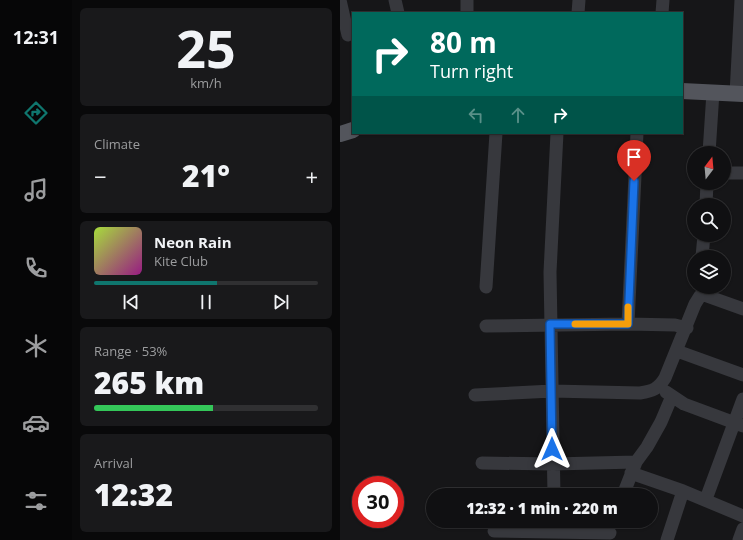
<!DOCTYPE html>
<html lang="en">
<head>
<meta charset="utf-8">
<style>
  :root { --surface:#101012; --page:#19191b; --text:#f1f3f6; --muted:#9c9d9f; --line:#303032; --accent:#0f766e }
  body { margin:0; font-family:"Open Sans",sans-serif; background:var(--page); color:var(--text); height:100vh; display:flex; flex-direction:column; font-size:15px; white-space:nowrap }
  * { box-sizing:border-box; margin:0 }
  p { font-size:13px; color:var(--muted) }
  .icon { flex:none; width:22px; height:22px; fill:none; stroke:currentColor; stroke-width:2; stroke-linecap:round; stroke-linejoin:round }
  .map { position:relative; flex:1; overflow:hidden }
  .details { display:flex; flex-direction:column; gap:8px; padding:8px; background:#09090a; width:268px }
  .details>* { flex:none }
  .banner { position:absolute; left:12px; top:12px; width:331px; height:122px; border-radius:0px; box-shadow:0 1px 3px #0004,0 0 0 1px var(--line); background:#00695c; color:#fff; overflow:hidden }
  .needle { width:26px; rotate:16deg }
  .tools { position:absolute; left:347px; top:146px; display:grid; gap:8px }
  .tools a { display:grid; place-items:center; width:44px; height:44px; border-radius:50%; background:var(--surface); box-shadow:0 1px 3px #0004,0 0 0 1px var(--line); font-size:20px }
  .speed { position:absolute; left:12px; top:476px; display:flex; gap:8px; font-size:20px; font-weight:700; text-align:center }
  .speed>* { display:grid; place-content:center; width:52px; height:52px; border-radius:50%; background:var(--surface); box-shadow:0 1px 3px #0004,0 0 0 1px var(--line); line-height:1 }
  .speed .limit { border:6px solid #d22; background:#fff; color:#111 }
  .pin { position:absolute; display:grid; place-items:center; width:34px; height:34px; color:#fff; margin:-41px -17px; border-radius:50% 50% 50% 0; rotate:-45deg; box-shadow:0 0 4px #0007 }
  .pin .icon { rotate:45deg }
  .me { position:absolute; width:44px; margin:-22px; rotate:0deg; stroke-linejoin:round; filter:drop-shadow(0 0 3px #0008) }
  .turn { display:flex; align-items:center; gap:14px; height:84px; padding:0 12px; font-size:18px }
  .turn .icon { width:52px; height:52px; stroke-width:2.5 }
  .turn b { display:block; font-size:28px; line-height:34px }
  .lanes { display:flex; align-items:center; height:38px; padding:0 12px; background:#0003; justify-content:center; gap:20px; direction:ltr }
  .lanes .off { opacity:.35 }
  .big { font-size:30px; font-weight:800; line-height:1.1 }
  .details .tile { flex:1; display:flex; flex-direction:column; justify-content:center; gap:6px; min-width:0; padding:0 14px; border-radius:6px; background:var(--page) }
  .details .dial { align-items:center; gap:0 }
  .dial b { font-size:52px; line-height:1 }
  .song { display:flex; align-items:center; gap:12px }
  .cover { width:48px; height:48px; border-radius:6px; background:linear-gradient(135deg,hsl(80 70% 55%),hsl(310 70% 35%)) }
  .played { height:4px; border-radius:2px; background:linear-gradient(90deg,var(--accent) 55%,var(--line) 55%) }
  .keys { display:flex; justify-content:space-around; direction:ltr }
  .heat { display:flex; justify-content:space-between; align-items:center; font-size:22px; direction:ltr }
  .charge { height:6px; border-radius:3px; background:linear-gradient(90deg,#34c759 53%,var(--line) 0) }
  .trip { position:absolute; left:86px; top:488px; width:232px; height:40px; border-radius:20px; background:var(--surface); box-shadow:0 1px 3px #0004,0 0 0 1px var(--line); font-weight:800; line-height:40px; text-align:center }
  main { display:flex; flex:1; min-height:0 }
  .tabs { display:flex; flex-direction:column; width:72px; justify-content:space-around; align-items:center; background:#060607; color:var(--muted) }
  .tabs .icon { width:28px; height:28px }
  .tabs .selected { color:var(--accent) }
  .tabs b { font-size:18px; color:var(--text) }
  .map>svg:first-child { display:block }
  .lines { fill:none; stroke-linecap:round; stroke-linejoin:round }
  .minor { stroke:#37383d; stroke-width:13 }
  .major { stroke:#53555c; stroke-width:16 }
  .route-casing { stroke:#114b97; stroke-width:10 }
  .route { stroke:#1a73e8; stroke-width:7 }
  .slow { stroke:#f59e0b; stroke-width:7 }
</style>
</head>
<body>
<main>
<nav class="tabs">
<b>12:31</b>
<svg class="icon selected" aria-label="directions" viewBox="0 0 24 24"><path d="M12 3l9 9-9 9-9-9zM9 14v-3h6M13 9l2 2-2 2"/></svg>
<svg class="icon" aria-label="music" viewBox="0 0 24 24"><path d="M9 18V5l10-2v13"/><circle cx="6" cy="18" r="3"/><circle cx="16" cy="16" r="3"/></svg>
<svg class="icon" aria-label="phone" viewBox="0 0 24 24"><path d="M5 4h4l2 5-3 2q2 4 5 5l2-3 5 2v4C11 20 4 13 5 4z"/></svg>
<svg class="icon" aria-label="climate" viewBox="0 0 24 24"><path d="M12 3v18M4 7l16 10M4 17L20 7"/></svg>
<svg class="icon" aria-label="car" viewBox="0 0 24 24"><path d="M5 17H2v-5l4-1 3-4h7l3 4 3 1v5h-3M9 17h6M6 11h13"/><circle cx="7" cy="17" r="2"/><circle cx="17" cy="17" r="2"/></svg>
<svg class="icon" aria-label="filters" viewBox="0 0 24 24"><path d="M4 7h16M4 17h16"/><circle cx="9" cy="7" r="2"/><circle cx="15" cy="17" r="2"/></svg>
</nav>
<section class="details">
<div class="tile dial"><b>25</b><p>km/h</p></div>
<div class="tile"><p>Climate</p>
<div class="heat"><a>−</a><b class="big">21°</b><a>+</a></div>
</div>
<div class="tile">
<div class="song"><i class="cover"></i><div><b>Neon Rain</b><p>Kite Club</p></div></div>
<div class="played"></div>
<div class="keys"><svg class="icon" aria-label="previous" viewBox="0 0 24 24"><path d="M18 5L8 12l10 7zM5 5v14"/></svg><svg class="icon" aria-label="pause" viewBox="0 0 24 24"><path d="M8 5v14M16 5v14"/></svg><svg class="icon" aria-label="next" viewBox="0 0 24 24"><path d="M6 5l10 7-10 7zM19 5v14"/></svg></div>
</div>
<div class="tile"><p>Range · 53%</p><b class="big">265 km</b><div class="charge"></div></div>
<div class="tile"><p>Arrival</p><b class="big">12:32</b></div>
</section>
<div class="map">
<svg width="403" height="540" viewBox="0 0 403 540">
  <rect width="100%" height="100%" fill="#161618"/>
  <g class="lines">
    <path class="minor" d="M0,0L8,35
      M55,0L58,13
      M127,13V0
      M238,13L239,0
      M322,13L323,0
      M396,94L401,0
      M369,153L373,92
      M384,173H403
      M366,205L367,183
      M362,257L364,235
      M146,287L156,133
      M288,324L297,133
      M146,326L288,324L335,325L347,328
      M337,351L403,375
      M326,392L344,404L403,426
      M135,395L212,391L300,393C313,391 318,389 325,378L355,304L360,296L364,295L403,309
      M142,463L213,464L296,462
      M291,473L343,491
      M214,495L210,272L217,133
      M283,495L296,462L307,447L321,422L332,396
      M366,499L403,399
      M154,531L270,533
      M327,540L343,491L403,516
      M399,540L403,529"/>
    <path class="major" d="M342,91L403,94
      M0,134L13,130"/>
  </g>
  <g class="lines">
    <g class="route-casing">
      <path id="route" d="M212,449L210,324H288L294,181"/>
    </g>
    <use href="#route" class="route"/>
    <path class="slow" d="M235,324H288V307"/>
  </g>
</svg>
<div class="tools">
<a><svg class="needle" viewBox="-14 -14 28 28"><path d="M0-13l5 13h-10z" fill="#e53935"/><path d="M0 13l5-13h-10z" fill="#9c9d9f"/></svg></a>
<a><svg class="icon" aria-label="search" viewBox="0 0 24 24"><circle cx="10" cy="10" r="6"/><path d="M15 15l6 6"/></svg></a>
<a><svg class="icon" aria-label="layers" viewBox="0 0 24 24"><path d="M12 4l9 5-9 5-9-5zM3 14l9 5 9-5"/></svg></a>
</div>
<div class="speed"><div class="limit">30</div></div>
<div class="pin" style="left:294px;top:181px;background:#d93025"><svg class="icon" aria-label="arrive" viewBox="0 0 24 24"><path d="M6 21V4h12l-3 4 3 4H6"/></svg></div>
<svg class="me" style="left:212px;top:449px" viewBox="-20 -20 40 40"><path d="M0-17L14 15 0 8-14 15z" fill="#1a73e8" stroke="#fff" stroke-width="4"/></svg>
<div class="trip">12:32 · 1 min · 220 m</div>
<div class="banner">
<div class="turn"><svg class="icon" aria-label="right" viewBox="0 0 24 24"><path d="M7 20v-9h11M14 6l5 5-5 5"/></svg><div><b>80 m</b>Turn right</div></div>
<div class="lanes"><svg class="icon off" aria-label="left" viewBox="0 0 24 24"><path d="M17 20v-9H6M10 6l-5 5 5 5"/></svg><svg class="icon off" aria-label="ahead" viewBox="0 0 24 24"><path d="M12 20V5M6 11l6-6 6 6"/></svg><svg class="icon" aria-label="right" viewBox="0 0 24 24"><path d="M7 20v-9h11M14 6l5 5-5 5"/></svg></div>
</div>
</div>
</main>
</body>
</html>
